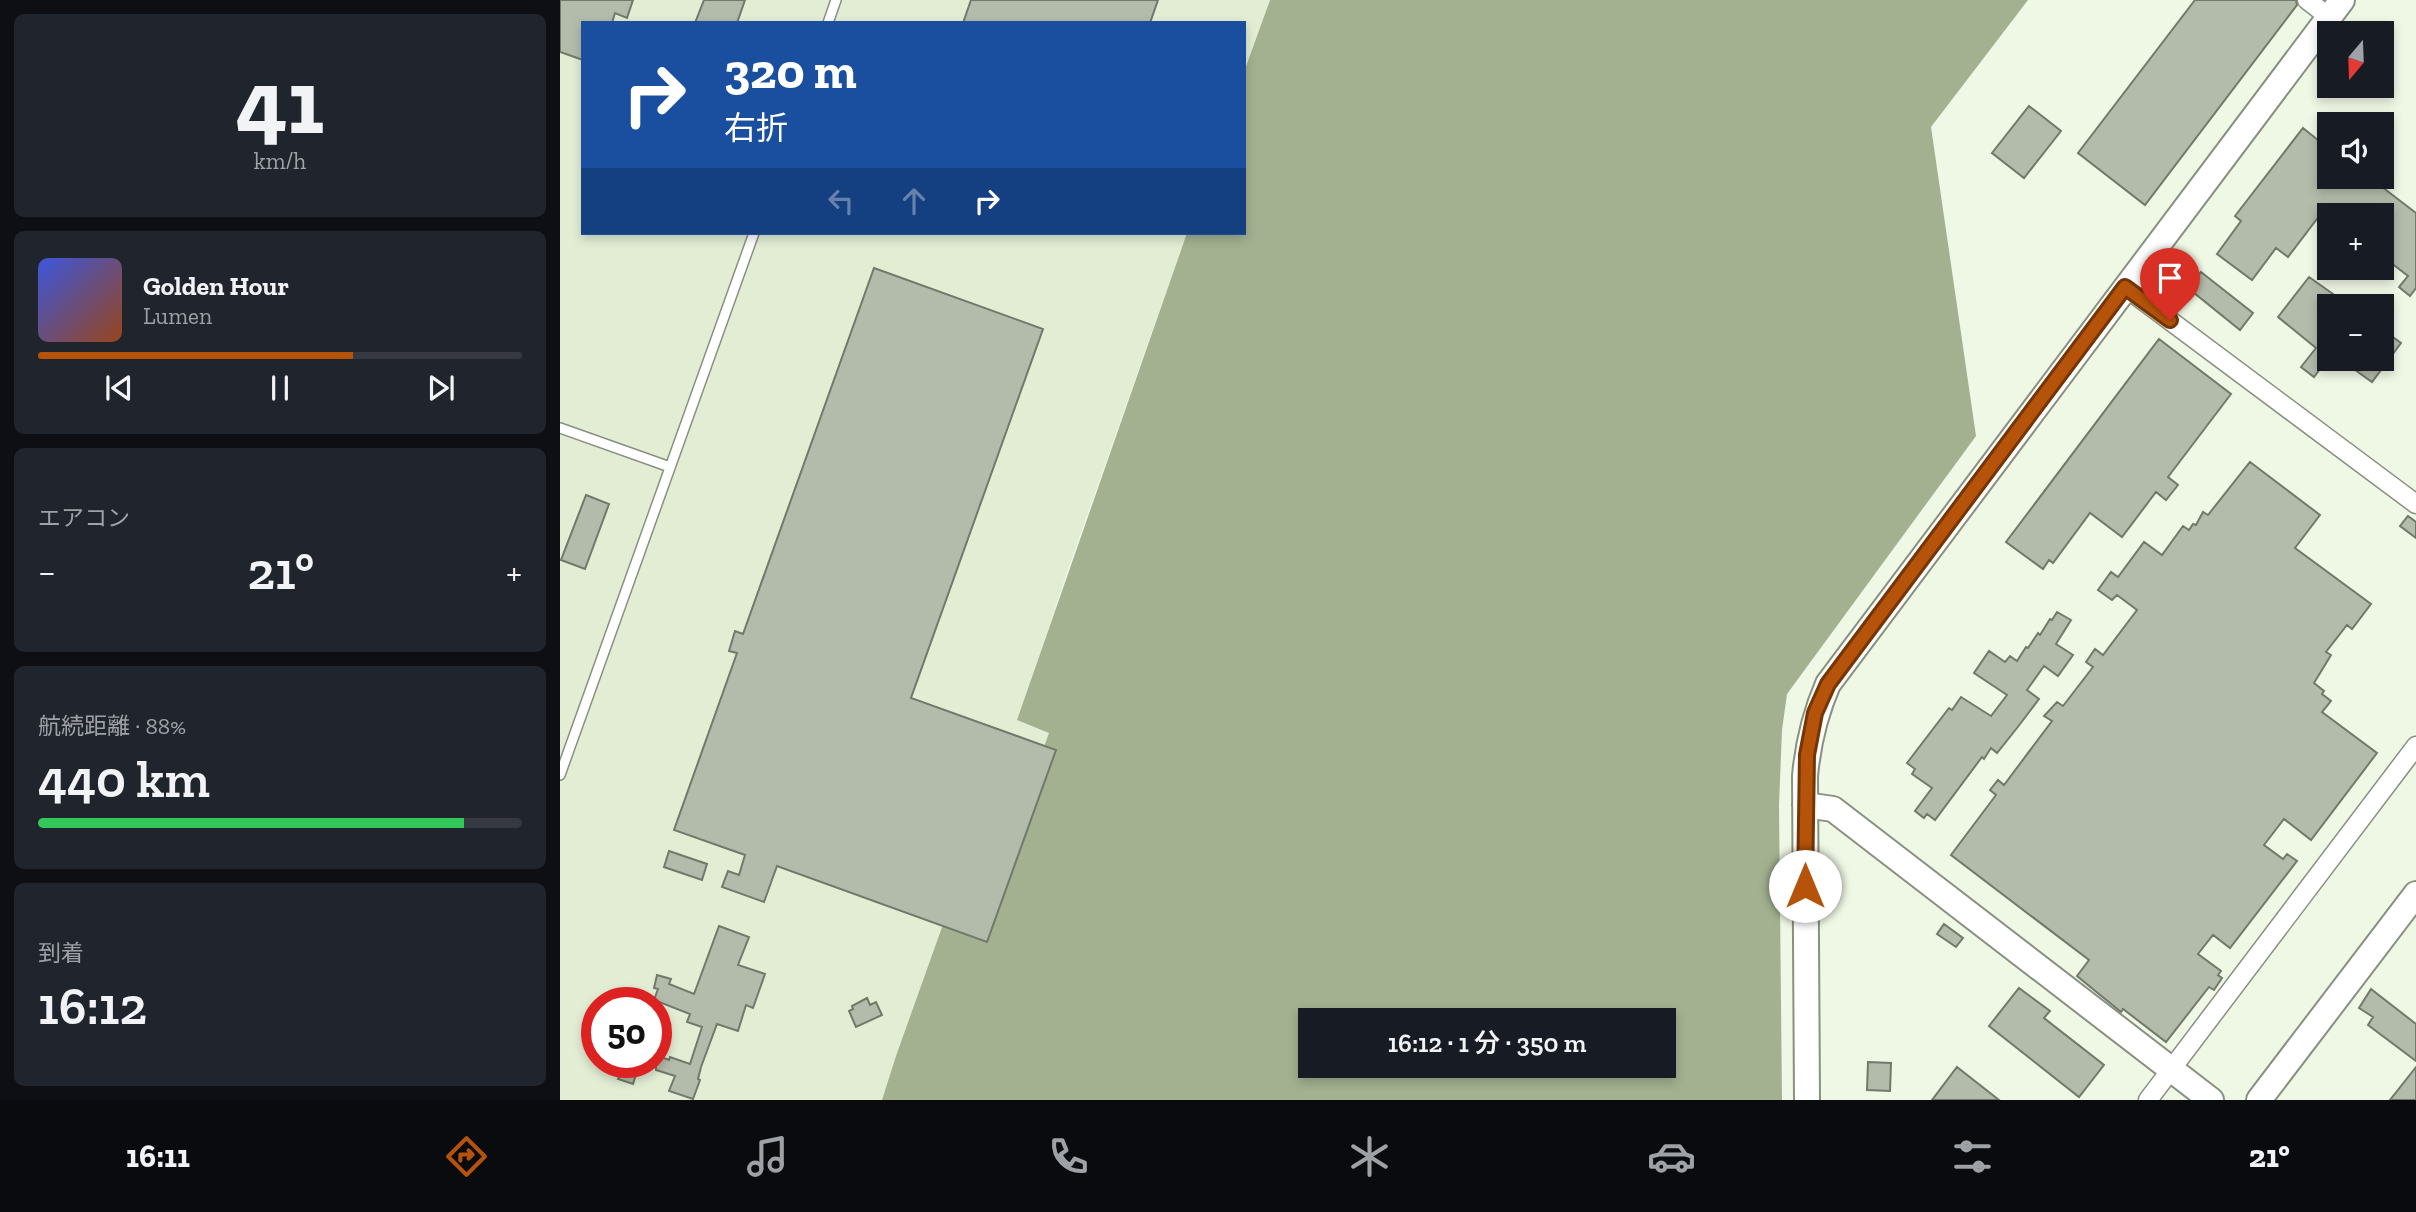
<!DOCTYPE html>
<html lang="ja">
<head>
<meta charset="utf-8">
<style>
  :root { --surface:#171b24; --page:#20242c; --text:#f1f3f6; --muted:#9ea1a6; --line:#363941; --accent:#b45309 }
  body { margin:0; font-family:"Zilla Slab","Noto Sans JP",serif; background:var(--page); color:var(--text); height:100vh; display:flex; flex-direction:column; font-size:26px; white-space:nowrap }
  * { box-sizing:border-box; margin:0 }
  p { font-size:23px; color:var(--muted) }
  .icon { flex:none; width:38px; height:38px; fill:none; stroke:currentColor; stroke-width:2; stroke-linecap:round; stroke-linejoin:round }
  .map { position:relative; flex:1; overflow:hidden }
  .side { display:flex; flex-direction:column; gap:14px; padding:14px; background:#0d0f14; width:560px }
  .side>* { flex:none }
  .top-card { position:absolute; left:21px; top:21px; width:665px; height:214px; border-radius:0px; box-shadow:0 4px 10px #0003; background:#1a4fa0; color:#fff; overflow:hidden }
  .needle { width:46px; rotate:199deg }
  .fabs { position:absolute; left:1757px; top:21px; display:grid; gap:14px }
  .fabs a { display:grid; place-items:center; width:77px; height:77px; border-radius:0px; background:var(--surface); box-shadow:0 4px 10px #0003; font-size:35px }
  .speed { position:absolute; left:21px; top:987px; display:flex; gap:14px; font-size:35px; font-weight:700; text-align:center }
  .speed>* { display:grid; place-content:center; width:91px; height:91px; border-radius:50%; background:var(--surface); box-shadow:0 4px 10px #0003; line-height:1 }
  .speed .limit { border:10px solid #d22; background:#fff; color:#111 }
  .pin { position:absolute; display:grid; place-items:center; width:60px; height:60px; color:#fff; margin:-72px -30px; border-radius:50% 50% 50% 0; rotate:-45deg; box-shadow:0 0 7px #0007 }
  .pin .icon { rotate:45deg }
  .me { position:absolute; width:77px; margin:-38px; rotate:0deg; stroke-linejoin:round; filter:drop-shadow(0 0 5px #0008) }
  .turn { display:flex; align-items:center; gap:24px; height:147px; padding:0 28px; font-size:32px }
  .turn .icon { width:91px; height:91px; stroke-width:2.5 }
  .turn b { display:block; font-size:49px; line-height:60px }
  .lanes { display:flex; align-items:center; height:66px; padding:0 28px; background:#0003; justify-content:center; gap:35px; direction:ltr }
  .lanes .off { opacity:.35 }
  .big { font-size:52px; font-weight:600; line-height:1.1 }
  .side .tile { flex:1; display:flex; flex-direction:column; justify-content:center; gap:10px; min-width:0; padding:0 24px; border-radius:10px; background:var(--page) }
  .side .dial { align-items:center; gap:0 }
  .dial b { font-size:91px; line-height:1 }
  .song { display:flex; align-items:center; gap:21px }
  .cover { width:84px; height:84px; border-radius:10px; background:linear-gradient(135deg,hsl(230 70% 55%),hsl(20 70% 35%)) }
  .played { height:7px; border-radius:4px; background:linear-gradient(90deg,var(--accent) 65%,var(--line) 65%) }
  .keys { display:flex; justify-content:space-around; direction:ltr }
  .heat { display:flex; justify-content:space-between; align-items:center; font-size:38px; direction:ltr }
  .charge { height:10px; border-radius:5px; background:linear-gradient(90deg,#34c759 88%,var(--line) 0) }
  .trip { position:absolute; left:738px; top:1008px; width:378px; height:70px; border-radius:0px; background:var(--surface); box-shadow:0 4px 10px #0003; font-weight:600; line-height:70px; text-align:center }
  .tab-bar { display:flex; height:112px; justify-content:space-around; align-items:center; background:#090b0e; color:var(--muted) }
  .tab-bar .icon { width:49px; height:49px }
  .tab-bar .active { color:var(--accent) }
  .tab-bar b { font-size:32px; color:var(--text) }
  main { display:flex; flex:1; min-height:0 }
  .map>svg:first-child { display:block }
  .built { fill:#e3edd4; fill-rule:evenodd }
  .water { fill:#a3b190; fill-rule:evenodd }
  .building { fill:#b3bbaa; stroke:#73796a; stroke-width:2 }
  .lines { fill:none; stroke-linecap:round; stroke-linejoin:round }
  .lane-casing { stroke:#8a9080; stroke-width:12 }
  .street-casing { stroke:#8a9080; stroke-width:21 }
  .secondary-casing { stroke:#8a9080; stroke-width:28 }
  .lane { stroke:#fff; stroke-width:9 }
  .street { stroke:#fff; stroke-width:18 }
  .secondary { stroke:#fff; stroke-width:24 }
  .route-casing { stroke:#753606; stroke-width:18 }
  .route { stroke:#b45309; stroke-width:12 }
</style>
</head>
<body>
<main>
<section class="side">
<div class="tile dial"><b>41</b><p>km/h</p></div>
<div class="tile">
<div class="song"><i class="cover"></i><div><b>Golden Hour</b><p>Lumen</p></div></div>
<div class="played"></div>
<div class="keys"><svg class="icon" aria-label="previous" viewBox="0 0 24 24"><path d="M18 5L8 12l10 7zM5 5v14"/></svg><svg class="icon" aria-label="pause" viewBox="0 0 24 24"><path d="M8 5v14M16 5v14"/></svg><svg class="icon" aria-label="next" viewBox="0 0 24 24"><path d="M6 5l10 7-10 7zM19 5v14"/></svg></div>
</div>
<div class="tile"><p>エアコン</p>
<div class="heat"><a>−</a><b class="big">21°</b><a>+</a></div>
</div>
<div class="tile"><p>航続距離 · 88%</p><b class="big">440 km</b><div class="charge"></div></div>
<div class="tile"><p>到着</p><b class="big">16:12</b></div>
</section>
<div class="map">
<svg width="1856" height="1100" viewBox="0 0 1856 1100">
  <rect width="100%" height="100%" fill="#eff7e5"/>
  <path class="built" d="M0,0H710L684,72V23H23V233H627L508,569L458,720L490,733L420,924L336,1056L322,1100H0ZM37,1003H96V1062H37Z"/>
  <path class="water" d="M710,0H1468L1371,127L1416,436L1227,694L1222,730L1219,805L1222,1100H322L336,1056L386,916L420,924L489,733L457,720L627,233H684V72ZM751,1020H1104V1066H751Z"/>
  <path class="building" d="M0,0H73L67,18L55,13L52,23H23V60L0,52Z
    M144,0H185L177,23H135Z
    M411,0H598L590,23H403Z
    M1635,0H1736L1737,5L1585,205L1518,153Z
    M1469,106L1501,131L1464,178L1432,153Z
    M1743,128L1769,149L1759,163L1769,171V177H1809L1856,213V288L1850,296L1839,287L1848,276L1822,256V215H1769V228L1757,219L1728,257L1716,248L1692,280L1657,254L1681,221L1675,216Z
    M314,268L483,329L351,698L496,750L427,942L217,866L204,902L162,887L168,871L179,875L185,855L114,830L177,653L169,651L175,631L183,634Z
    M1641,272L1693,313L1680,330L1628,288Z
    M1749,277L1790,306H1769V357L1754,377L1741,367L1756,348L1718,317Z
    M1822,329L1841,343L1812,382L1780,359H1822Z
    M1599,339L1671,394L1608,477L1618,485L1606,500L1596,492L1562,537L1530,513L1493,563L1489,560L1483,569L1446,542Z
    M1690,462L1760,515L1735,548L1811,604L1792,629L1787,625L1766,652L1771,655L1754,683L1764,691L1762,694L1771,701L1762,712L1817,753L1751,840L1724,819L1704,845L1723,859L1727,854L1737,861L1670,948L1653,935L1638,954L1661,971L1658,975L1662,978L1654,990L1649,987L1606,1042L1563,1009L1561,1012L1517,976L1529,960L1391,855L1436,795L1430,790L1438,780L1444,785L1492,721L1484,716L1497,702L1503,706L1533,667L1526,662L1535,649L1543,655L1577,610L1557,595L1552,600L1538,590L1551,572L1558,577L1584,542L1602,555L1623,526L1629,530L1633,524L1636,525L1643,512L1648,515Z
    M26,495L49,504L25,569L1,560Z
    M1848,516L1856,522V538L1840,526Z
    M1497,612L1511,620L1496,644L1513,655L1498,676L1484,666L1467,690L1479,699L1457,728L1437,753L1431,748L1424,759L1422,757L1375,820L1367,814L1364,818L1355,811L1372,788L1352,774L1355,769L1347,763L1389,708L1392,710L1401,697L1431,716L1447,695L1414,673L1429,651L1445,662L1450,656L1457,661L1466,647L1468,648L1478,633L1480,635L1490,619L1492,620Z
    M109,851L147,864L142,880L104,867Z
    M1384,924L1403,938L1396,947L1377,934Z
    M159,926L189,937L178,965L205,974L193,1008L186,1005L178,1031L157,1024L141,1067L138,1079L140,1080L133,1099L109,1091L115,1076L96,1070V1055L109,1060L110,1057L130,1064L142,1027L127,1022L130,1014L94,1000L98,989L94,988L97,975L111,979L109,984L134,994Z
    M1459,988L1490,1011L1484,1018L1544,1065L1519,1097L1429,1026Z
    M1811,989L1856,1024V1061L1808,1025L1813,1017L1799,1008Z
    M307,998L310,1005L316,1002L322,1015L296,1027L289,1011L293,1009L292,1006Z
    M67,1062H80L73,1084L58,1079Z
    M1308,1062L1331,1063L1330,1091L1307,1090Z
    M1397,1067L1439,1100H1372Z
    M1856,1067V1100H1830Z"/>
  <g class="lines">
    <g class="lane-casing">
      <path id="lane" d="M268,23L276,0
        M0,428L110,467
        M0,775L194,233"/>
    </g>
    <g class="street-casing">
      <path id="street" d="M1747,0L1769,17
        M1565,287L1856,504
        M1588,1100L1856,746"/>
    </g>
    <g class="secondary-casing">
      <path id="secondary" d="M1245,805L1273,809L1651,1100
        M1247,1100L1245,776C1248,743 1255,714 1268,684L1782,0
        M1699,1100L1856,894"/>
    </g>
    <use href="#lane" class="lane"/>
    <use href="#street" class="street"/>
    <use href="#secondary" class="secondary"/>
  </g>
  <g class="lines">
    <g class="route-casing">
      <path id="route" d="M1245,886L1247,755L1255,713L1268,684L1565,287L1610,320"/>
    </g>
    <use href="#route" class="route"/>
  </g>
</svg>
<div class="fabs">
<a><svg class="needle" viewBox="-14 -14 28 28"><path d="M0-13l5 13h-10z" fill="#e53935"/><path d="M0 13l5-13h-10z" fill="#9ea1a6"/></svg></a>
<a><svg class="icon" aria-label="sound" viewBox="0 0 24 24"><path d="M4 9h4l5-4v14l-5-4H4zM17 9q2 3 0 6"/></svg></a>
<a>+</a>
<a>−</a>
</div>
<div class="speed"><div class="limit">50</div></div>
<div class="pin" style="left:1610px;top:320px;background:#d93025"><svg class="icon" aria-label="arrive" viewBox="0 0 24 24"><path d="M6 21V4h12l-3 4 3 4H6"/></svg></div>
<svg class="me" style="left:1245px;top:886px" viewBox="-20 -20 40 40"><circle r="19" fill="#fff"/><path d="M0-13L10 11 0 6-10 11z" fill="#b45309"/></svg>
<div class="trip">16:12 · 1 分 · 350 m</div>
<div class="top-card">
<div class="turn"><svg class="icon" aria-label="right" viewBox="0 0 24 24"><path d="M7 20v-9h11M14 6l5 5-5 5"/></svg><div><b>320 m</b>右折</div></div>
<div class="lanes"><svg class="icon off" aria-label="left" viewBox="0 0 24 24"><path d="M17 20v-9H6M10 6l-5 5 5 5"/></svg><svg class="icon off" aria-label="ahead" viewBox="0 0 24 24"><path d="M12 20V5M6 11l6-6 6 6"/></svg><svg class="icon" aria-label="right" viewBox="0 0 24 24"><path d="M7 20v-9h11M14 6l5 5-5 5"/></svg></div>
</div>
</div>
</main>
<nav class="tab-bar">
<b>16:11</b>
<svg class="icon active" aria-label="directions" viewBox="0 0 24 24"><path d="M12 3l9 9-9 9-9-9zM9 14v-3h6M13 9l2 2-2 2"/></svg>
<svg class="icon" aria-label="music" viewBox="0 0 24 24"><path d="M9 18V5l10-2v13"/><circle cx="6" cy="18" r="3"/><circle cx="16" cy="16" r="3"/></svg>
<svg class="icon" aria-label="phone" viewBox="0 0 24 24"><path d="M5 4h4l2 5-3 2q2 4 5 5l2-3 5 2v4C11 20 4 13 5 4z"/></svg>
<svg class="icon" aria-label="climate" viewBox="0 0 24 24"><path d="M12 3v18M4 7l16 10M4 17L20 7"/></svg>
<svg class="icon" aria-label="car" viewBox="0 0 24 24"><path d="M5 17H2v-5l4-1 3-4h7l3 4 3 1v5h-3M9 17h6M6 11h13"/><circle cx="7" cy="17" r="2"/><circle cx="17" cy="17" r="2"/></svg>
<svg class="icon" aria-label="filters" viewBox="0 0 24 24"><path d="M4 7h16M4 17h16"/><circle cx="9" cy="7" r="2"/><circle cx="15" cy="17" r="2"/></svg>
<b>21°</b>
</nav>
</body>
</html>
